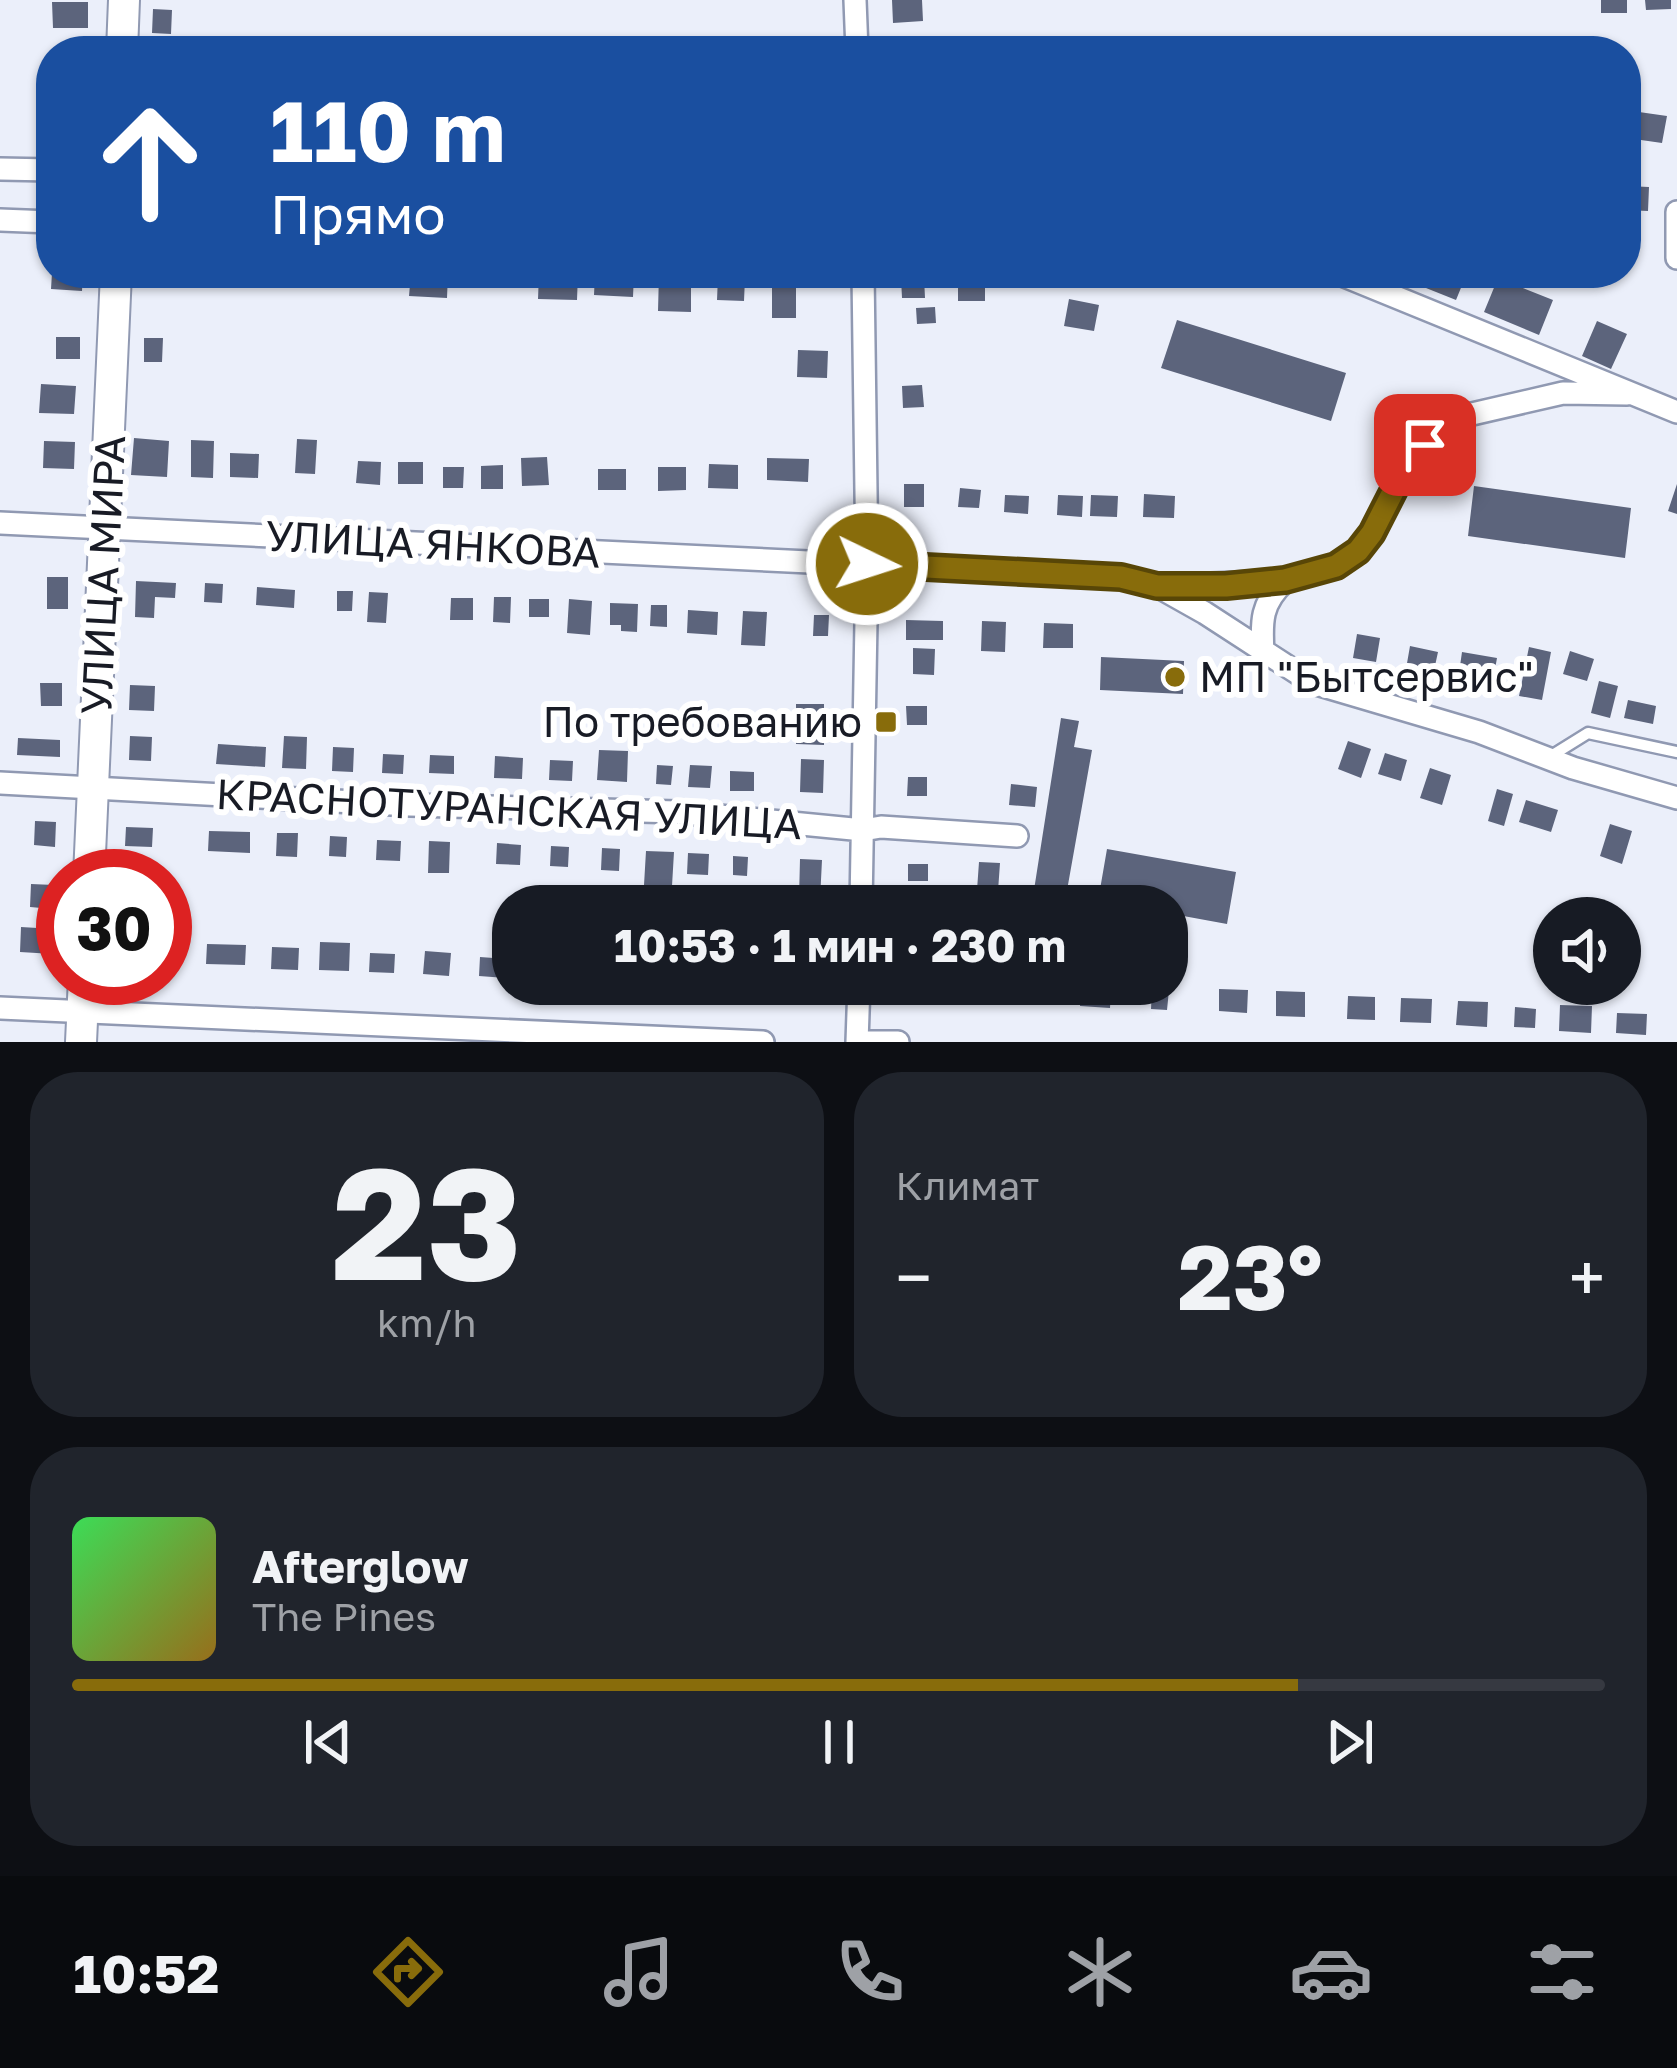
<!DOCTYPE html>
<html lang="ru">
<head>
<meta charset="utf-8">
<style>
  :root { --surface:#171b24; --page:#20242c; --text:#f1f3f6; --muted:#9ea1a6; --line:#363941; --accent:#886c0b }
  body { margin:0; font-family:"Golos Text",sans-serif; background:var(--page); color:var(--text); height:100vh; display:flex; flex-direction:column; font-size:45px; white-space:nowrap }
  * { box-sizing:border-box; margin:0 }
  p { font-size:39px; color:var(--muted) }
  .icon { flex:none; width:66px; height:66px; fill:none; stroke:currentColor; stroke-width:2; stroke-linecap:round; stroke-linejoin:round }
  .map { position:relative; height:1042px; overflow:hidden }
  .drawer { display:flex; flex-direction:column; gap:30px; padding:30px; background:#0d0f14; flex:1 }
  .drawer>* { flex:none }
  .guide { position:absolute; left:36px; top:36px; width:1605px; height:252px; border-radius:48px; box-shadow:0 3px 9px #0004; background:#1a4fa0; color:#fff; overflow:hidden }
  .controls { position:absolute; left:1533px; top:897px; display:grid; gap:24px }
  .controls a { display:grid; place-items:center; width:108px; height:108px; border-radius:50%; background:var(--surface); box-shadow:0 3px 9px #0004; font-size:60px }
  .speed { position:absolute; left:36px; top:849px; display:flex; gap:24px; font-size:60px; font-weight:700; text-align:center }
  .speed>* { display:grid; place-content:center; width:156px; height:156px; border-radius:50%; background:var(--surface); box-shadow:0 3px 9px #0004; line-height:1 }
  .speed .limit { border:18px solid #d22; background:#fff; color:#111 }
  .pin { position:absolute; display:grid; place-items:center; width:102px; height:102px; color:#fff; margin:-51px; border-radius:24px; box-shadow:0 6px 18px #0006 }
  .me { position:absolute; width:132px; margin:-66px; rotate:94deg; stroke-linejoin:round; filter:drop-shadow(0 0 9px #0008) }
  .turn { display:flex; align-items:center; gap:42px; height:252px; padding:0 36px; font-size:54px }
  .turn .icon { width:156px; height:156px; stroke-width:2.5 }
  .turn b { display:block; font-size:84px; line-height:102px }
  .big { font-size:90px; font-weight:700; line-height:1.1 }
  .drawer .tile { flex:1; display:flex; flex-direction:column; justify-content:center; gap:18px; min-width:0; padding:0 42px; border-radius:48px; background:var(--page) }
  .drawer .dial { align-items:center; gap:0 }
  .dial b { font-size:156px; line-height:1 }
  .song { display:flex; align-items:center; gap:36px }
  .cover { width:144px; height:144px; border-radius:18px; background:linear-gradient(135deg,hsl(130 70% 55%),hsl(40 70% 35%)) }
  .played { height:12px; border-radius:6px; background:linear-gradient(90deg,var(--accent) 80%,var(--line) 80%) }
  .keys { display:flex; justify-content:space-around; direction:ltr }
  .heat { display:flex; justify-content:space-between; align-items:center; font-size:66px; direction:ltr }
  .drawer .tiles { flex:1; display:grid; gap:30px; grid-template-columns:1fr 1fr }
  .tile:last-child { grid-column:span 2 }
  .trip { position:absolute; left:492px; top:885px; width:696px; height:120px; border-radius:48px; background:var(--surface); box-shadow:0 3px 9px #0004; font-weight:700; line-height:120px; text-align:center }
  .menu { display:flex; height:192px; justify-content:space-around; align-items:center; background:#090b0e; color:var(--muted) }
  .menu .icon { width:84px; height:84px }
  .menu .on { color:var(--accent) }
  .menu b { font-size:54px; color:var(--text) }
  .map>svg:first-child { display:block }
  .building { fill:#5c647c }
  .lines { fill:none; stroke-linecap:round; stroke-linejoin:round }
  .lane-casing { stroke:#9099b2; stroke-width:15 }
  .street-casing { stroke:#9099b2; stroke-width:26 }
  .secondary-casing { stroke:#9099b2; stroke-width:34 }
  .lane { stroke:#fff; stroke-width:10 }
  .street { stroke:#fff; stroke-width:21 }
  .secondary { stroke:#fff; stroke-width:30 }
  .route-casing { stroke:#584607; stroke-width:30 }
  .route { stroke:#886c0b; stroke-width:21 }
  .poi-dot { fill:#886c0b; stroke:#fff; stroke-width:4.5 }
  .labels { text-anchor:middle; stroke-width:12; stroke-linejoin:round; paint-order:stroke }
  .street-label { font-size:42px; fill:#181b25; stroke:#fff }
  .poi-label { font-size:42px; fill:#181b25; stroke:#fff; text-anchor:start }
</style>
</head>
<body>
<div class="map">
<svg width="1677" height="1042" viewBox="0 0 1677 1042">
  <rect width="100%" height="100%" fill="#ebeffa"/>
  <path class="building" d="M892,0H922L923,21L893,23Z
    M1601,0H1627V13H1601Z
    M1645,0H1671V9L1646,10Z
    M52,2H88V28H53Z
    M153,9L172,10L171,34L152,33Z
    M1639,112L1667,116L1662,143L1634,139Z
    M1626,186L1649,187L1648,211L1626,210Z
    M52,273H83L82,291L51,289Z
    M203,273H225V285L203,284Z
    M287,273H312V282L286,281Z
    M334,273H373L372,281L333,278Z
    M411,273H448L447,298L409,296Z
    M483,273H513V288L483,287Z
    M539,273H578L577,300L538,299Z
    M595,273H634L633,297L594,295Z
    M659,273H691V312L658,311Z
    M1403,273H1467L1456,300L1401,278Z
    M718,276L745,278L744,301L717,300Z
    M924,277L925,298H902L901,278Z
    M1498,278L1553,300L1539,335L1484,312Z
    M772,279H796V318H772Z
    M958,279L985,280V301H958Z
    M1069,299L1099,305L1094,331L1064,326Z
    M935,307L936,323L917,324L916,308Z
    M1177,320L1346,373L1331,421L1161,368Z
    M1597,321L1627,334L1611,369L1582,356Z
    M56,337H80V359H56Z
    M144,338H163L162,362H144Z
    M798,350L828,351L827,378L797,377Z
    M41,384L76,386L74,414L39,413Z
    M922,385L924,407L903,408L902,386Z
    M134,438L169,441L167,477L131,475Z
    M297,439L317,440L315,474L295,473Z
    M191,440L214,441L213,478L191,477Z
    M44,441L75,442L74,469L43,468Z
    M230,453L259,454L258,478L230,477Z
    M547,457L549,485L522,486L521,458Z
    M767,458L809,459L808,482L767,480Z
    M358,461L381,462L380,485L356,483Z
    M398,462H423V484H398Z
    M709,464L738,465V489L708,488Z
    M503,465V489H481V466Z
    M443,467H464L463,488H443Z
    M658,467H686V490L658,491Z
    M598,469H626V490H598Z
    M904,484H924V507H904Z
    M1677,484V514L1668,511Z
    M1474,486L1631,508L1625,558L1468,536Z
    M960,488L981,490L979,508L958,507Z
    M1144,494L1175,496L1174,518L1143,517Z
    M1005,495L1029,496L1028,514L1004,512Z
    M1058,495L1083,496L1082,517L1057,515Z
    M1091,495L1118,496L1117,517L1090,516Z
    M47,577H68V609H47Z
    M136,581L176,583L175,598L155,597L154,618L135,617Z
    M205,583L223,584L222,603L204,602Z
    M257,587L295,590L294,608L256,605Z
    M337,591H353L352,611H337Z
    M369,592L388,593L386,623L367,622Z
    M494,597H511L510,623L493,622Z
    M451,598H473V620H450Z
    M529,599H549V617H529Z
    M569,599L592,601L590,635L567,633Z
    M610,603L638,604L637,632L621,631V625H610Z
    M651,605H667V627L650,626Z
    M688,610L718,612L717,635L687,633Z
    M743,611L767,612L765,646L741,645Z
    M814,615H829L828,636H813Z
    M906,620L943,621V640H906Z
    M982,621L1006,622L1005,652L981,651Z
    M1044,623L1073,624V648H1043Z
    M1357,634L1380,638L1376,662L1353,658Z
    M1410,646L1438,652L1433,675L1406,669Z
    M1529,647L1551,652L1542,700L1519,696Z
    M913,648L935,649L934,675L913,674Z
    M1570,651L1594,659L1587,681L1563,674Z
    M1462,652L1497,658L1492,686L1458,680Z
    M1101,657L1184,661L1183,694L1100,690Z
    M1599,681L1618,686L1610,718L1591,713Z
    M40,683H62V706H41Z
    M130,685L155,686L154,711L129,710Z
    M1628,700L1656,706L1653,724L1624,718Z
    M796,704H824V745L796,744Z
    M906,706H927V725H907Z
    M1061,718L1079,721L1074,747L1092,750L1066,896L1034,890Z
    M130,736L152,737L151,761L129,760Z
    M284,736L307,737L306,769L282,768Z
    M18,738L60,740V757L17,755Z
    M1348,741L1371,749L1361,778L1338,769Z
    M218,744L266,747L265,767L216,764Z
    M333,747L354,748L353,772L332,771Z
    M599,750L628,751L627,782L597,780Z
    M1385,753L1407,760L1401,781L1378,774Z
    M383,754L404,755L403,774L382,773Z
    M430,755L454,756V774L429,773Z
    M495,756L523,758L522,779L494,778Z
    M801,759L824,760L823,793L800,792Z
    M550,760L573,761L572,781L549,780Z
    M657,765L673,766L671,785L656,784Z
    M690,765L712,766L710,788L688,787Z
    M1430,768L1451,775L1442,805L1420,798Z
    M730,771L754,772V791H730Z
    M908,777H927V796H907Z
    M1011,784L1037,787L1035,807L1009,805Z
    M1497,789L1513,794L1504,826L1488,821Z
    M1526,800L1558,810L1551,832L1519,822Z
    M35,821L56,822L55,847L34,845Z
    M1610,824L1632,831L1622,864L1600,856Z
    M126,827L153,828L152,847L125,846Z
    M209,831L250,832V853L208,851Z
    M277,833H298L297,857L276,856Z
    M330,836L347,837L346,857L329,856Z
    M377,840L401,841L400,861L376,860Z
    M429,841L450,842L449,873H428Z
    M497,843L521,845L520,865L496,864Z
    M551,846L569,847L568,867L550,866Z
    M602,848L620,849L619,871L601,870Z
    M1107,849L1236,872L1227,924L1167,913V906L1098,901Z
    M646,851L674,852L672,886L644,885Z
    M688,853L709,854L708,875L687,874Z
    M733,856L748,857L747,876L733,875Z
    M800,859L822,860L820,900L799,899Z
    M979,862L1000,863L998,891L977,890Z
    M908,864H928V881H908Z
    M31,884L54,885L53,909L30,907Z
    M21,927L54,929L53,954L20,952Z
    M320,942L350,943L349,971L319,970Z
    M207,944L246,945L245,965L206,964Z
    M272,947L299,948L298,970L271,969Z
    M425,951L451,953L449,976L423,974Z
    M370,953L395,954L394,973L369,972Z
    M480,957L507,959L506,978L479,976Z
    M792,984H817L816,993L791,992Z
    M909,984H936L935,1000L908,999Z
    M1023,984H1049L1048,1005L1022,1004Z
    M1081,987L1111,988L1110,1008L1080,1006Z
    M1152,989L1169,990L1167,1010L1151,1009Z
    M1219,989L1248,990L1247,1013L1219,1011Z
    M1276,991L1305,992V1017L1276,1016Z
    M1348,996L1375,997V1020L1347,1019Z
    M1401,998L1432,999L1431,1023L1400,1022Z
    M1458,1001L1488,1002L1487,1027L1456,1025Z
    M1560,1005L1592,1006L1591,1033L1559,1031Z
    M1515,1007L1536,1009L1535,1028L1514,1027Z
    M1617,1013L1647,1014L1646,1035L1616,1033Z"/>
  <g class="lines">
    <g class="lane-casing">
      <path id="lane" d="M1551,756L1588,733L1677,752"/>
    </g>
    <g class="street-casing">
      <path id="street" d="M855,0L857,51
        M0,169L51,170
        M1677,212V258
        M0,220L51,222
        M1337,273L1677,412
        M0,523L1121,577L1157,586L1205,613L1313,683L1479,732L1573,768L1677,798
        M1162,586L1285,581L1336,565L1358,551L1372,533L1398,482L1446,420L1563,393L1627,394
        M1263,653C1261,621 1261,603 1285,581
        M0,783L410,805L678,812L863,830L881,827L1017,836
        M861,906L867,564L863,273
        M0,1008L763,1042
        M857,1042L859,984
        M867,1042H898"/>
    </g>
    <g class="secondary-casing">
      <path id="secondary" d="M122,51L124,0
        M89,876L116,273
        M81,1042L84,978"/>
    </g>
    <use href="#lane" class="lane"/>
    <use href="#street" class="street"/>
    <use href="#secondary" class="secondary"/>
  </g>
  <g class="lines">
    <g class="route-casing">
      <path id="route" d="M867,564L1121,577L1157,586H1226L1285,580L1336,566L1358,551L1372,533L1398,482L1425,445"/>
    </g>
    <use href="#route" class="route"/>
  </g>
  <g class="poi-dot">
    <circle cx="1175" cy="677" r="12"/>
    <rect x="874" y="710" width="24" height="24" rx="6"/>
  </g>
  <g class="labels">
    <g class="street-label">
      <text transform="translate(433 544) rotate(3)" y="15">УЛИЦА ЯНКОВА</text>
      <text transform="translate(103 575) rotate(-87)" y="15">УЛИЦА МИРА</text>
      <text transform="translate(509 809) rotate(3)" y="15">КРАСНОТУРАНСКАЯ УЛИЦА</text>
    </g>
    <g class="poi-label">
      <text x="1199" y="692">МП "Бытсервис"</text>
      <text x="862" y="737" text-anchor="end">По требованию</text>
    </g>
  </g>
</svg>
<div class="controls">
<a><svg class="icon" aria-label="sound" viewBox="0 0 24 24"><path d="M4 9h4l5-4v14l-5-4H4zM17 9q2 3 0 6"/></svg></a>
</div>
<div class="speed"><div class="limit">30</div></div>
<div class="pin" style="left:1425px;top:445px;background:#d93025"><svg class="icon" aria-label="arrive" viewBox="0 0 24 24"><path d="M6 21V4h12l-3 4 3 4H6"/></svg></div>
<svg class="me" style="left:867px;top:564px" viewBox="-20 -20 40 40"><circle r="17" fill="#886c0b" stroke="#fff" stroke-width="3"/><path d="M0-11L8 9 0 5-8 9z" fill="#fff"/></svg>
<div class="trip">10:53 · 1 мин · 230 m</div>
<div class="guide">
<div class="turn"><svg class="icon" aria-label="ahead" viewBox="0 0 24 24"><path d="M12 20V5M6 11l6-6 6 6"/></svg><div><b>110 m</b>Прямо</div></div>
</div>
</div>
<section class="drawer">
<div class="tiles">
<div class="tile dial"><b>23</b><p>km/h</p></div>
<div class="tile"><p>Климат</p>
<div class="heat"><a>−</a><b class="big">23°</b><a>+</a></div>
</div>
<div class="tile">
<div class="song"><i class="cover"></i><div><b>Afterglow</b><p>The Pines</p></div></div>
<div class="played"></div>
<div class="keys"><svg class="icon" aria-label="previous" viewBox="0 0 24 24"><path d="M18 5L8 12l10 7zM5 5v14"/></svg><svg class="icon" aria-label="pause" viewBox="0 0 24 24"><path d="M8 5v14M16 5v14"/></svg><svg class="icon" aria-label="next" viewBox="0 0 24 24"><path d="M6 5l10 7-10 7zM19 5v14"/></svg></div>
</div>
</div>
</section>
<nav class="menu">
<b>10:52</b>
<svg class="icon on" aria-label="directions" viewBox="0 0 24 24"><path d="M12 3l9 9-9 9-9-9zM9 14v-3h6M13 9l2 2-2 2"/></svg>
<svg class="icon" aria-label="music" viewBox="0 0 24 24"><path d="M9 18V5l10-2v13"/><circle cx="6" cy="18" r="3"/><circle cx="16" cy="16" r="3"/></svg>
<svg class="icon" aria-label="phone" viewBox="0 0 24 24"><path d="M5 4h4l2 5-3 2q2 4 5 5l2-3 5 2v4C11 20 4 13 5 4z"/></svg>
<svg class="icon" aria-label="climate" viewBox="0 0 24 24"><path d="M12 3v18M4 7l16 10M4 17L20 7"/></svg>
<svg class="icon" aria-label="car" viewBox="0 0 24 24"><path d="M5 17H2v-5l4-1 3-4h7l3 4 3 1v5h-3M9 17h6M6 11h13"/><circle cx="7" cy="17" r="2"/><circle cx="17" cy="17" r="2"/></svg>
<svg class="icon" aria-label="filters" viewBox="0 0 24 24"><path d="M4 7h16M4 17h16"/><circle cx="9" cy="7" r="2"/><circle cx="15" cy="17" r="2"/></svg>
</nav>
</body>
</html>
